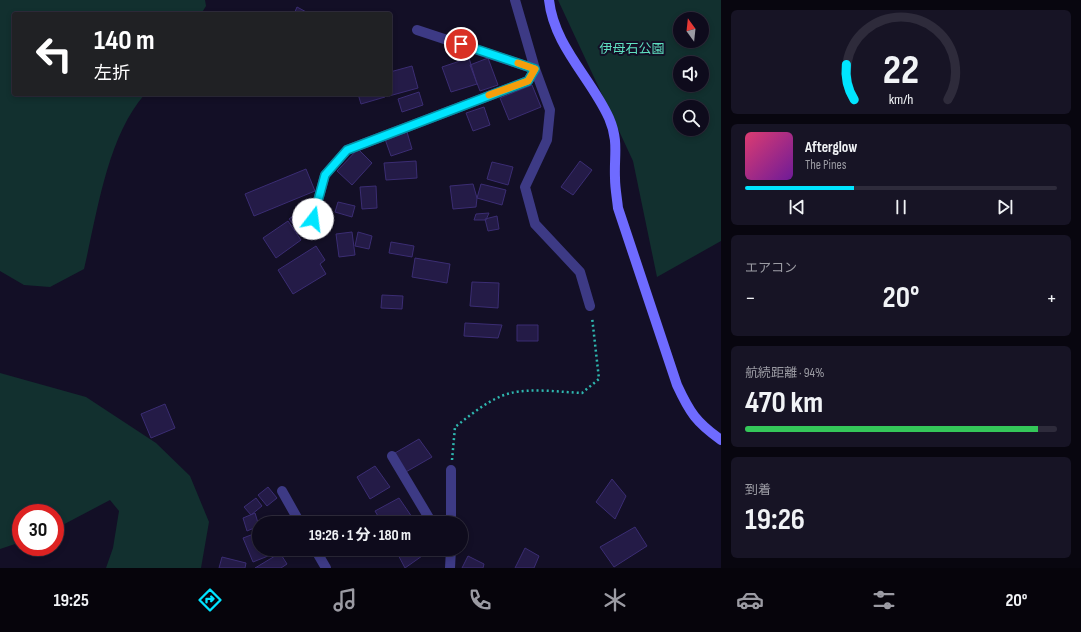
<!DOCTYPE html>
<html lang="ja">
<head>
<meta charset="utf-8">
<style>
  :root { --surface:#0e0b1c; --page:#171425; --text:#f1f3f6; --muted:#9b9ba3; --line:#2e2b3b; --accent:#00e5ff }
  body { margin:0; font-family:"Sofia Sans Condensed","Noto Sans JP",sans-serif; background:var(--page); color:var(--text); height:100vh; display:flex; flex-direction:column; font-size:15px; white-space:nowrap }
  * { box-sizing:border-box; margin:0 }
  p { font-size:13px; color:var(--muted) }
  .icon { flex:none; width:22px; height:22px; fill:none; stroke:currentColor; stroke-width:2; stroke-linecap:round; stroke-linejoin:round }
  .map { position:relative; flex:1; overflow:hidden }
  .panel { display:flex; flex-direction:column; gap:10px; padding:10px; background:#08060f; width:360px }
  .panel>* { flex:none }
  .guide { position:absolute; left:12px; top:12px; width:380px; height:84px; border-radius:4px; box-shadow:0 2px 6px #0003,0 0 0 1px var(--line); background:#202124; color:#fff; overflow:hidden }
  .needle { width:26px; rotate:345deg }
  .controls { position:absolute; left:673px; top:12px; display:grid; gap:8px }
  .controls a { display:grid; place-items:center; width:36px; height:36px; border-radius:50%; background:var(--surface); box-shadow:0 2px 6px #0003,0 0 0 1px var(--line); font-size:20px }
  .speed { position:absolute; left:12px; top:504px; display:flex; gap:8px; font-size:20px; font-weight:700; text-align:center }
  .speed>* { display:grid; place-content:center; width:52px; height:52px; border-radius:50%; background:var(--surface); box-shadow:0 2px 6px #0003,0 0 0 1px var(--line); line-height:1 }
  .speed .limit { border:6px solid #d22; background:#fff; color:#111 }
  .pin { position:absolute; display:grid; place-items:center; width:34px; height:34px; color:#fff; margin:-17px; border:2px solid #fff; border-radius:50%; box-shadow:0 1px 4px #0007 }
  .me { position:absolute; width:44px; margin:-22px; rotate:15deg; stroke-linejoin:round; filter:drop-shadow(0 0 3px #0008) }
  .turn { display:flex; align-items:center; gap:14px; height:84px; padding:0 16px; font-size:18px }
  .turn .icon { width:52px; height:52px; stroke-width:2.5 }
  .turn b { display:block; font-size:28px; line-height:34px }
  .big { font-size:30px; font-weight:700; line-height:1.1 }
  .panel .card { flex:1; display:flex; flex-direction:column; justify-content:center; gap:6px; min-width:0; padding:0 14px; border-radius:6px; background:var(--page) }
  .panel .dial { align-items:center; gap:0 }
  .dial svg { height:104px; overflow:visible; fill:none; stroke:var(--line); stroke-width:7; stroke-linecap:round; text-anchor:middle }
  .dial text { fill:var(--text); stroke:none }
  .song { display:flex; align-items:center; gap:12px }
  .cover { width:48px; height:48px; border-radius:6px; background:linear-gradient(135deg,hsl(340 70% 55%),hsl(280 70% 35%)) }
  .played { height:4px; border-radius:2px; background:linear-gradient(90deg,var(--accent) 35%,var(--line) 35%) }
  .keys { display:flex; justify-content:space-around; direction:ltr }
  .heat { display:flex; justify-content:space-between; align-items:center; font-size:22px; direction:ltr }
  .charge { height:6px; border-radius:3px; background:linear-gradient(90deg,#34c759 94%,var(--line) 0) }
  .trip { position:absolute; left:252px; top:516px; width:216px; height:40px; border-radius:20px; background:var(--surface); box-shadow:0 2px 6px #0003,0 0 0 1px var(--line); font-weight:700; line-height:40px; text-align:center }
  .tabs { display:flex; height:64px; justify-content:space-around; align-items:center; background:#06040b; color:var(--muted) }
  .tabs .icon { width:28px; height:28px }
  .tabs .current { color:var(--accent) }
  .tabs b { font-size:18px; color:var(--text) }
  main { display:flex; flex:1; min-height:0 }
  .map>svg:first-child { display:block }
  .green { fill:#12302f; fill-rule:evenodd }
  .building { fill:#241b47; stroke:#3b2d73 }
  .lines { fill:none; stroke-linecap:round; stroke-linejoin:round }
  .path { stroke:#2fb8b0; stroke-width:2.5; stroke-dasharray:2 3; stroke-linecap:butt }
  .street { stroke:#3d3a85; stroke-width:10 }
  .secondary { stroke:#6f6bff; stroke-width:10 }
  .route-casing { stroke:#0095a6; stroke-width:10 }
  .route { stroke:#00e5ff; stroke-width:7 }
  .slow { stroke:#f59e0b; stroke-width:7 }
  .labels { text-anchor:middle; stroke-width:4; stroke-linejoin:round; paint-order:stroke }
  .park-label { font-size:13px; fill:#5fe0c0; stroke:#130f26 }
</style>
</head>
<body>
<main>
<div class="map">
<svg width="721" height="568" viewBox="0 0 721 568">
  <rect width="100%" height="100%" fill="#130f26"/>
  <path class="green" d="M0,0H205L206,6L201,14H14V94H145C107,137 97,214 84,269L50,287L24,285L0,271Z
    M558,0H721V241L657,277L633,161ZM680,19H702V41H680ZM680,63H702V85H680ZM680,107H702V129H680Z
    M0,373L86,397L156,443L190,476L209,522L201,568H106L113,548L119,511L110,500L55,529V513H21V542L0,549Z"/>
  <path class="building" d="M297,7L310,14H294Z
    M469,58L477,84L451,92L442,67Z
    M488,58L498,85L480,91L470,65Z
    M412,66L418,88L389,96L390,72Z
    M532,85L541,107L509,120L500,98Z
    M419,92L423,105L402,112L398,99Z
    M358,94H384L385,97L361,104Z
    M484,107L490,125L473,131L466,113Z
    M407,132L412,149L391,156L385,139Z
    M358,149L372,163L352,185L337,171Z
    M416,161L417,178L386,180L384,163Z
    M580,161L592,170L573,195L561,187Z
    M492,162L513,167L508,185L487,179Z
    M306,169L315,191L254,216L245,194Z
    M473,184L477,198L476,207L453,209L450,186Z
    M481,184L506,190L502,205L477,198Z
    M376,186L377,208L362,209L360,187Z
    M338,202L355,206L352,217L335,212Z
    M297,213L304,224L297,229L289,219Z
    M489,213L486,220H474L476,214Z
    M497,216L499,229L488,231L485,219Z
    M288,221L301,240L276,258L263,238Z
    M352,232L355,255L339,257L336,234Z
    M358,232L372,236L369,249L355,246Z
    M391,242L414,246L412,257L389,253Z
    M316,246L325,260L320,264L326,274L293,294L278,270Z
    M415,258L450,264L447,283L412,277Z
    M472,282L499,283L498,308L470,306Z
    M382,295L403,296L402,309L381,308Z
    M465,323L502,325L498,338L464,336Z
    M517,325H538V341H517Z
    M165,404L175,428L151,438L141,414Z
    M419,439L432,457L404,473L395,453Z
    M375,466L390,487L370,499L357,477Z
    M612,479L626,496L615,519L596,502Z
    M268,487L277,498L267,506L258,495Z
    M256,498L262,506L251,515L244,507Z
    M399,498L412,517L403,523H382L375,511Z
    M255,513L259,526L247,531L243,518Z
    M280,516L284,523H269Z
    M635,527L647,546L614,567L600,547Z
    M259,532V549H271L273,554L253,562L243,538Z
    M525,548L539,556L534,568H515Z
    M395,549H432L405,568Z
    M280,553L287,564L281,568H255Z
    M468,556L484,564L483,568H462Z
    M222,557L246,563L245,568H219Z"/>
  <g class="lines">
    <path class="path" d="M452,460L455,427C472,414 490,398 511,393C530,388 562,392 582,393L599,379L592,317"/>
    <path class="street" d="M515,0L535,69L550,110L547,140L525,187L535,224L580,272L590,306
      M417,30L535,69
      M313,219L325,175L347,150L528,81L535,69
      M392,456L432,523
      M451,470V523
      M282,491L300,523
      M315,549L326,568
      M450,568L451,549"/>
    <path class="secondary" d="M549,0C554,46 591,78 609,118C619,141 614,155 615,178C615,188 617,198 618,208L677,385C690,413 696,422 721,440"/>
  </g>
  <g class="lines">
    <g class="route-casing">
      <path id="route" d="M313,219L325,175L347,150L528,81L535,69L461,44"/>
    </g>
    <use href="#route" class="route"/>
    <path class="slow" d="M489,95L528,81L535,69L518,63"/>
  </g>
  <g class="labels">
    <g class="park-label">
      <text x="632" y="53">伊母石公園</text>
    </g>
  </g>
</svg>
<div class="controls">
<a><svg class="needle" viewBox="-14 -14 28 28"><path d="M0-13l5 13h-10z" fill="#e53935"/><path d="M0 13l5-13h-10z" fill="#9b9ba3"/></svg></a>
<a><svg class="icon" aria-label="sound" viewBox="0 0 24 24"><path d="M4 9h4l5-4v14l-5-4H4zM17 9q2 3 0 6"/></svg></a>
<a><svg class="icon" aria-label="search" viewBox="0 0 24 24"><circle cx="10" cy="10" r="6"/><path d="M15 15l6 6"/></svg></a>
</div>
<div class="speed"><div class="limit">30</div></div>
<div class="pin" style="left:461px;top:44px;background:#d93025"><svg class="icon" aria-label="arrive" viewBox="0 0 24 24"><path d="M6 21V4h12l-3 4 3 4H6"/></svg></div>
<svg class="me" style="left:313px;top:219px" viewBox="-20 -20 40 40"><circle r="19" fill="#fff"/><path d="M0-13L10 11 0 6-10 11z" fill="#00e5ff"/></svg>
<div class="trip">19:26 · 1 分 · 180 m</div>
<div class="guide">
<div class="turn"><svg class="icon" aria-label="left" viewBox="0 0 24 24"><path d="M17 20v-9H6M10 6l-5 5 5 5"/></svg><div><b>140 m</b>左折</div></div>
</div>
</div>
<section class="panel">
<div class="card dial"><svg viewBox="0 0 100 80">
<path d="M14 69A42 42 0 1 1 86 69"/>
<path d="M14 69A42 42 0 0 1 8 42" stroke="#00e5ff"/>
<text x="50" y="56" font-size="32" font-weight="700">22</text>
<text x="50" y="72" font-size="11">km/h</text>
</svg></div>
<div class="card">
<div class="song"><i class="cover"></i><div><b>Afterglow</b><p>The Pines</p></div></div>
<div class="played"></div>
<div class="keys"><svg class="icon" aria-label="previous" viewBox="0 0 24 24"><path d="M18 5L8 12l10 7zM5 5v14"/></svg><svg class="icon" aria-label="pause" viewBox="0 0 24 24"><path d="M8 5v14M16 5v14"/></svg><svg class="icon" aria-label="next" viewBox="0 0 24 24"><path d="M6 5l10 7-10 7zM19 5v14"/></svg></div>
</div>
<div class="card"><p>エアコン</p>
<div class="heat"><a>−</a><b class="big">20°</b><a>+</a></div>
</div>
<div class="card"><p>航続距離 · 94%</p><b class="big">470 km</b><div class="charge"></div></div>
<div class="card"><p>到着</p><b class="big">19:26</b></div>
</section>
</main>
<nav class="tabs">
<b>19:25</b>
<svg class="icon current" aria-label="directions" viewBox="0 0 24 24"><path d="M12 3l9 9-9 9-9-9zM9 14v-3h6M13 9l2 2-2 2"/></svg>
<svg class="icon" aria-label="music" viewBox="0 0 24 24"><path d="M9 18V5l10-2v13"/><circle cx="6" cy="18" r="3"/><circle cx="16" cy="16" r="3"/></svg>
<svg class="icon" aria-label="phone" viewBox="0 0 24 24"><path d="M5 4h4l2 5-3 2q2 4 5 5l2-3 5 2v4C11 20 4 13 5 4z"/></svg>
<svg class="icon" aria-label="climate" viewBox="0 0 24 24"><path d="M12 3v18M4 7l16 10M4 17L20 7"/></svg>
<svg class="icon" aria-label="car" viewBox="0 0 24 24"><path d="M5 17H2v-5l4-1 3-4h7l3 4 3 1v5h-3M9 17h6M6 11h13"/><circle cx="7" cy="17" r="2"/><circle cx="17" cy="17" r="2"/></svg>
<svg class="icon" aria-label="filters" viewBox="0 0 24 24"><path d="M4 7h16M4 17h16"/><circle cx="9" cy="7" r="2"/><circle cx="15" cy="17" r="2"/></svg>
<b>20°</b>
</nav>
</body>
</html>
